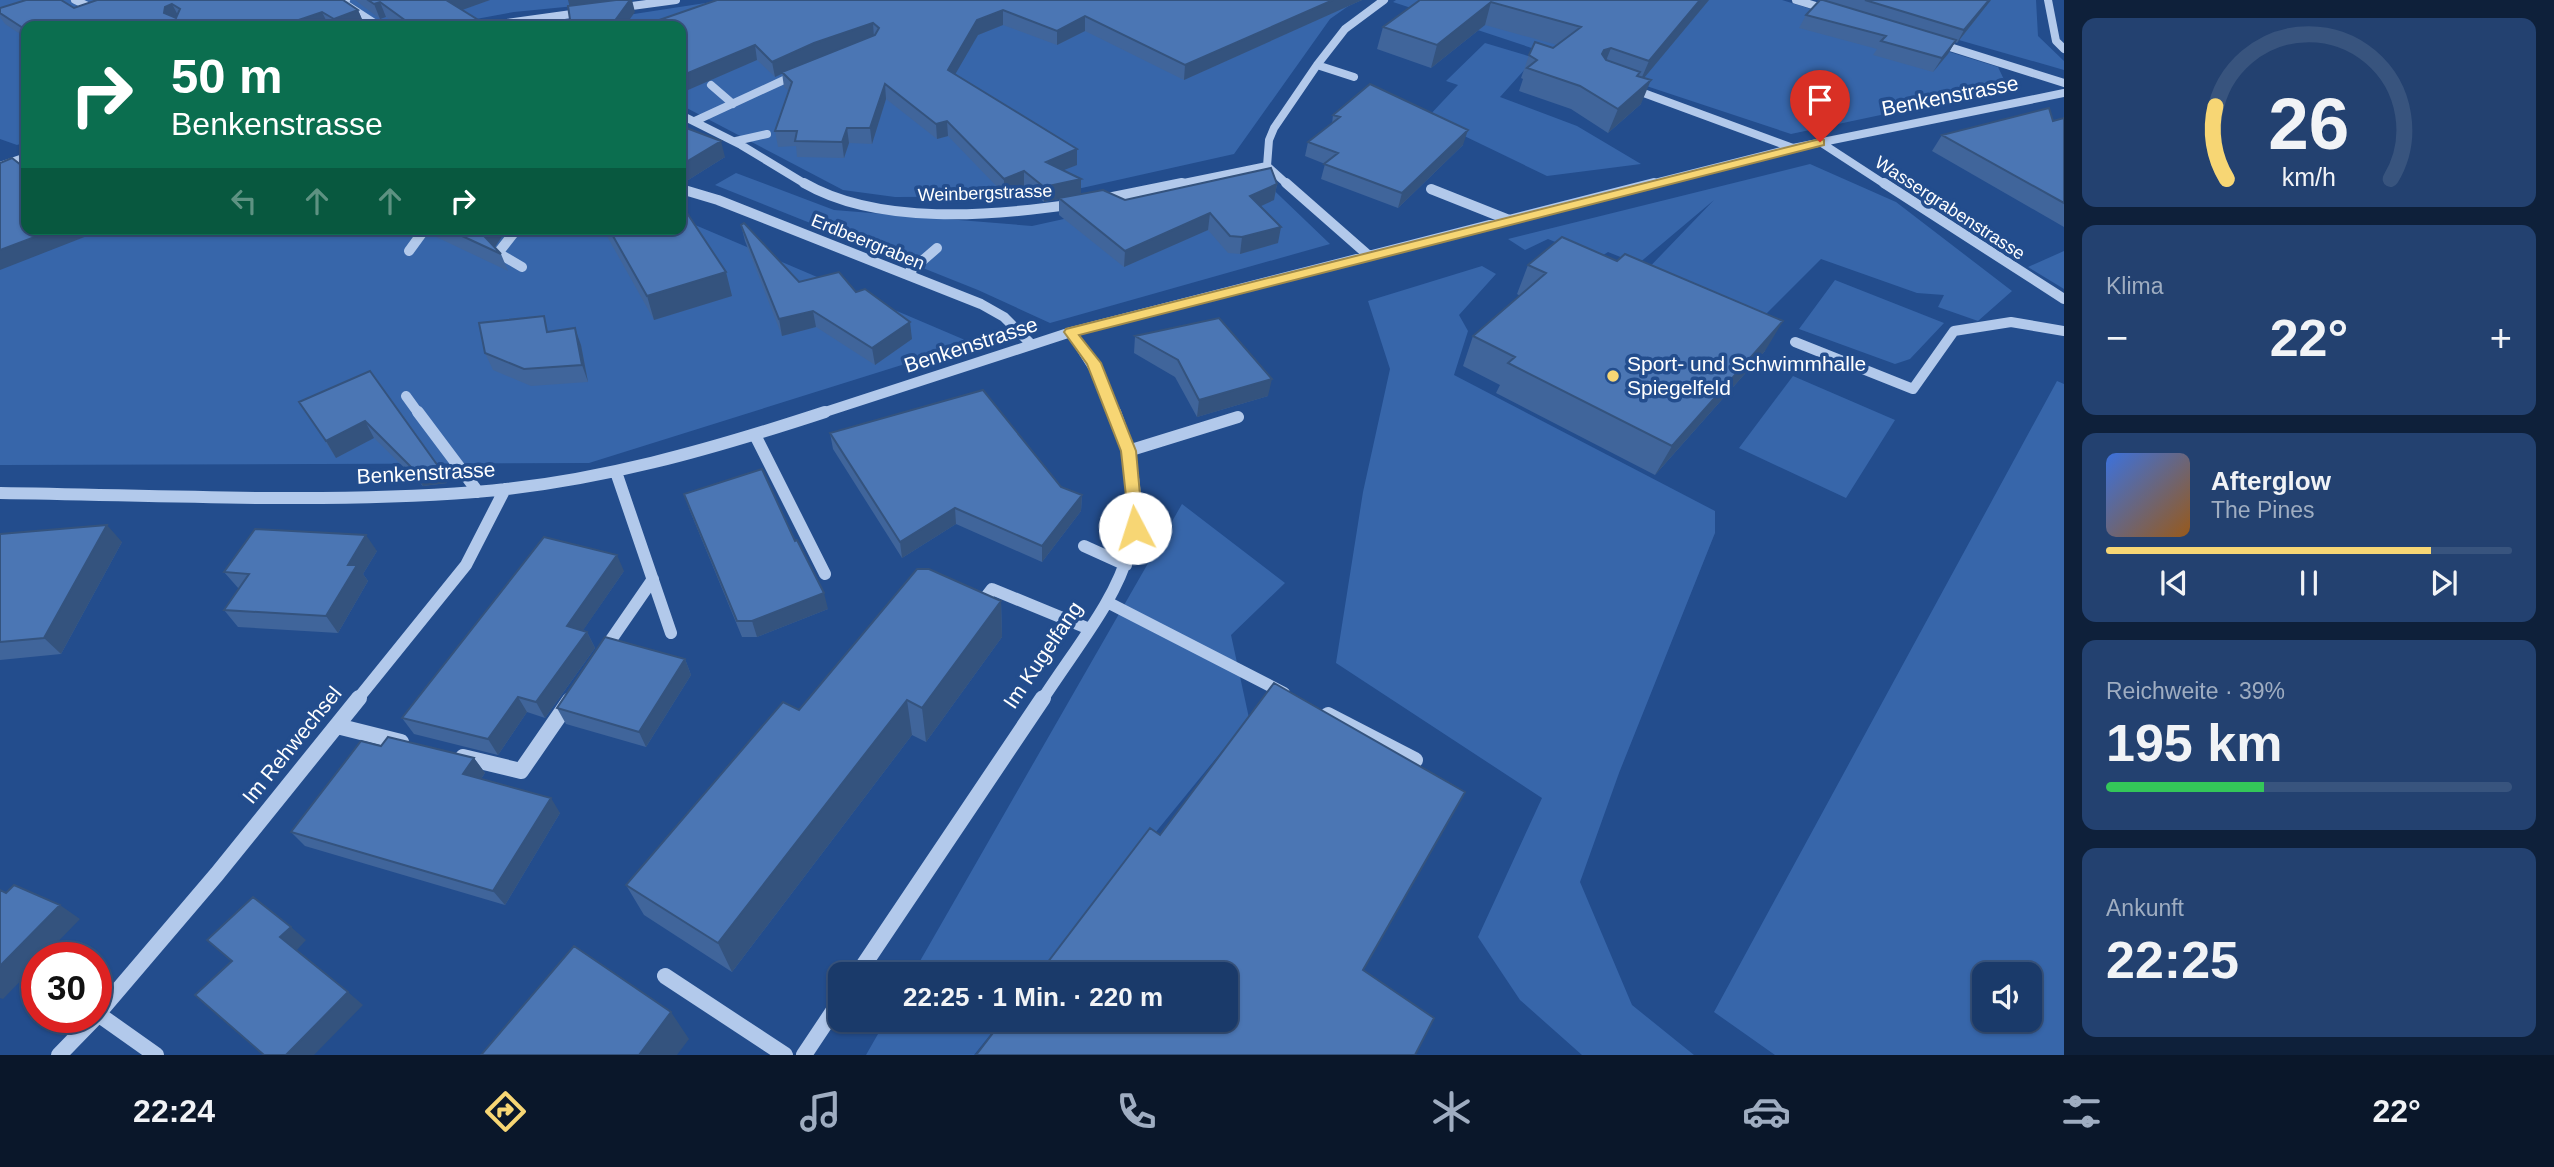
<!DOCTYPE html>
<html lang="de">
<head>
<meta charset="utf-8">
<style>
  :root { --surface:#1a3a6a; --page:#234170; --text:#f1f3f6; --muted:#9fadc1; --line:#38547e; --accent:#f7d674 }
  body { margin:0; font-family:Arial,sans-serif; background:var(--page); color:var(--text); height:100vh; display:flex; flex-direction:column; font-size:26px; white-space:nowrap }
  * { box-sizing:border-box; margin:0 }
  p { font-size:23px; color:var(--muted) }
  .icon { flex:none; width:38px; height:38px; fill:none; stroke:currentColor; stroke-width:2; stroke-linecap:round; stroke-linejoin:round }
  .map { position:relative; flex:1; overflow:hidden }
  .details { display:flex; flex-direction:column; gap:18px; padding:18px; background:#0e203a; width:490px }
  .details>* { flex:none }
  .guide { position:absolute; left:21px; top:21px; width:665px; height:214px; border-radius:14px; box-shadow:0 2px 5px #0004,0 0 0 2px var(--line); background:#0b6e4f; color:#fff; overflow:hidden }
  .controls { position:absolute; left:1972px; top:962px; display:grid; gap:14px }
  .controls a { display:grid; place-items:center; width:70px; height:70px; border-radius:14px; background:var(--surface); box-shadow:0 2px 5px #0004,0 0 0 2px var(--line); font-size:35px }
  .speed { position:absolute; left:21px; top:942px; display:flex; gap:14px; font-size:35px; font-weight:700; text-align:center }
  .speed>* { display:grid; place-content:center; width:91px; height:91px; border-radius:50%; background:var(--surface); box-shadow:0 2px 5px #0004,0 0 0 2px var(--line); line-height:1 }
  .speed .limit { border:10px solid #d22; background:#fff; color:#111 }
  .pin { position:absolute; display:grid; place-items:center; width:60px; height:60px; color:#fff; margin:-72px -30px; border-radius:50% 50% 50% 0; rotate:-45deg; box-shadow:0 0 7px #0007 }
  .pin .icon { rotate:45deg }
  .me { position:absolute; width:77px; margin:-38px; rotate:355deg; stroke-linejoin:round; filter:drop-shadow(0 0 5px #0008) }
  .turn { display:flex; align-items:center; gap:24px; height:147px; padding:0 35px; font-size:32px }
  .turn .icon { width:91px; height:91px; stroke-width:2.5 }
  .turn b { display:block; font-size:49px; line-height:60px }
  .lanes { display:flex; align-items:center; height:66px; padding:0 35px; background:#0003; justify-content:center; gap:35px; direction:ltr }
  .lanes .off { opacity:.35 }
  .big { font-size:52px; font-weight:700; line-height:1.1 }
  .details .card { flex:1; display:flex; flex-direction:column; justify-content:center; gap:10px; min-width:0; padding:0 24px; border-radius:14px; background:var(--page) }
  .details .dial { align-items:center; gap:0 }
  .dial svg { height:182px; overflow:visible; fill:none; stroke:var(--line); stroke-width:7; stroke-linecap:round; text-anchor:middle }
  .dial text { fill:var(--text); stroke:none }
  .song { display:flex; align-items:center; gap:21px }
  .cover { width:84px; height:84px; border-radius:10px; background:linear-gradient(135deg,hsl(220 70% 55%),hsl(30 70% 35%)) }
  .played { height:7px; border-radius:4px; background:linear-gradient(90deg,var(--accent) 80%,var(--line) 80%) }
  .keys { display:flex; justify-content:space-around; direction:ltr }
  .heat { display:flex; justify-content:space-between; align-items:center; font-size:38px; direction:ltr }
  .charge { height:10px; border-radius:5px; background:linear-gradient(90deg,#34c759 39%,var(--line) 0) }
  .trip { position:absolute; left:828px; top:962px; width:410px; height:70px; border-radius:14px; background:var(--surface); box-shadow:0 2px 5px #0004,0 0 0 2px var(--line); font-weight:700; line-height:70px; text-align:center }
  .menu { display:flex; height:112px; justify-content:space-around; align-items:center; background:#0a172a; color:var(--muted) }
  .menu .icon { width:49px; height:49px }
  .menu .active { color:var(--accent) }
  .menu b { font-size:32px; color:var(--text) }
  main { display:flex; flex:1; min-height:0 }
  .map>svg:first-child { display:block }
  .green { fill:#3766aa; fill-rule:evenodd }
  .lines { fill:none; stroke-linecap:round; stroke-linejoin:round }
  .minor-far3 { stroke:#b2c9eb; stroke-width:8 }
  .minor-far2 { stroke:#b2c9eb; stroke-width:10 }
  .minor-far1 { stroke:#b2c9eb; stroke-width:12 }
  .minor { stroke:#b2c9eb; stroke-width:16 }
  .wall { fill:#40659b }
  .shaded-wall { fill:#34537e }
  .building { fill:#4b76b4; stroke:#34537e; stroke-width:2; fill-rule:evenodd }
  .route { fill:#f7d674; stroke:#a18b4b; stroke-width:2 }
  .poi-dot { fill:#f7d674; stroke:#234d8d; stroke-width:2.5 }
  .labels { text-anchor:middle; stroke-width:7; stroke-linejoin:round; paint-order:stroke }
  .far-street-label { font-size:18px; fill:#fff; stroke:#234d8d }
  .street-label { font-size:21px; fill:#fff; stroke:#234d8d }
  .poi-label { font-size:21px; fill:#fff; stroke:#234d8d; text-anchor:start }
</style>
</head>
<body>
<main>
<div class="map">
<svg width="2064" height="1055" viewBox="0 0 2064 1055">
  <rect width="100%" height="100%" fill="#234d8d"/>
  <path class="green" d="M0,0H636L514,12L438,26H26V142L17,145L0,139Z
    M725,0H1357L1330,19L1234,154L1046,196L895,197L843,190L681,105V26H556Z
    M1396,0H1782L1998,67L2008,88L1791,134L1393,2Z
    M1819,0H2036L2038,36L2064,61V70Z
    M1485,43L1535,58L1500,97L1577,126L1641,164L1547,176L1427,118L1458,85L1446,81Z
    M1810,164L1896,202L2012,291L1978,321L1938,307L1944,295L1917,293L1821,259L1754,326L1639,278L1714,200L1638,264L1608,252L1597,259L1548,239L1525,250L1508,239Z
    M26,169V229H681V219L972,343L589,463L0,465V179Z
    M736,173L834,210L1032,226L1259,176L1330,244L1050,323L978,290L715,185Z
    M2064,251V289L2028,267Z
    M1482,266L1496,274L1459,315L1468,331L1454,375L1715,511V533L1619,773L1580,882L1632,1005L1694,1055H1582L1520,1000L1478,937L1542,798L1336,663L1363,492L1390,369L1368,301Z
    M1835,280L1944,323L1910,359L1895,364L1799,329Z
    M1793,376L1895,420L1846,498L1739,448Z
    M2057,381L2064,384V1055H1775L1714,1012ZM1984,975H2030V1020H1984Z
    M1182,504L1285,583L1231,635L1249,718L1039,975H912Z
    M886,1020H1002L974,1055H866Z"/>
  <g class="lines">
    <path class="minor-far3" d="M75,0L96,10L115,4L107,0
      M346,0L342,2L379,26
      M1796,0L1829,10
      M2048,0L2056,41L2064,49
      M617,8L676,0
      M485,26L586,12
      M1937,43L2064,83
      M1317,65L1354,77
      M711,85L733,104
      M1630,88L1793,148
      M681,115L741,145L807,185
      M695,121L799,73
      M736,141L767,134
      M1820,142L1886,185
      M0,166L26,157
      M1267,166L1269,140L1274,128L1317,65L1345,29L1384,0
      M1267,166L1288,185
      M1174,185L1267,166
      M1647,185L1793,148L2064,93"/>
    <path class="minor-far2" d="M804,183C878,226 993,216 1075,204
      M1286,183L1368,255
      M1884,183L2064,299
      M681,189L718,200L981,304L1004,317L1032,345
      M1431,189L1509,220
      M1103,199L1182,183
      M517,229L498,253L522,267
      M409,251L425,229
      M907,274L937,248
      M1071,332L1098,375L1116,414
      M1795,342L1913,389L1954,331L2011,322L2064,331
      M406,396L419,414
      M819,414L1071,332L1654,183"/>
    <path class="minor-far1" d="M418,412L478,492
      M755,435L825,574
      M1128,451L1238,417
      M616,472L671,633
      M0,493C158,495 318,504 475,492C595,483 712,449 825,412
      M1084,546L1126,565
      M1107,602L1284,693
      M979,606L992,589L1087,628
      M604,650L653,579
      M357,700L466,565L505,489
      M1042,700C1112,594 1166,546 1115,412"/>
    <path class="minor" d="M1328,715L1415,760
      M337,726L401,742
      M463,757L521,771L570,700
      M857,975L1043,698
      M665,976L785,1055
      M98,1014L156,1055
      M96,1016L217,874L359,698
      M59,1055L96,1017
      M804,1055L840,1001"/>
  </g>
  <path class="wall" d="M97,0L358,10L364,24L359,26H26V38L5,24L0,17V8H74Z
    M355,0H490L462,10L488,26H399L386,17L380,19Z
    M717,0H1362L1184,80L1085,31L1057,45L1003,25L978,35L955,74L1077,165L1063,170L1081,194L1125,200L1277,184L1274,200L1261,206L1278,243L1240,254L1228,253L1208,230L1124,267L1059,215V199L1044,202L1024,186L1004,194L948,136L937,139L886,99L872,144L849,143L844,158L797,157L796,146L778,147L775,131L789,91L784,87L782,73L775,77L757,60L681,93V26Z
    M1420,0H1709L1644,78L1641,104L1608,133L1571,109L1519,91L1523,79L1521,78L1529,55L1553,48L1557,45L1485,25L1431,68L1377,49L1383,27Z
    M1826,0H1991L1957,43L1955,42L1948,54L1933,72L1873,55L1877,49L1799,28L1806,15Z
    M1333,115L1463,145L1398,208L1321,179L1325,164L1305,156L1308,142L1332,124Z
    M2064,118V227L1932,151L1942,135L2053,121Z
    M681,126L725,157L685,182L681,180Z
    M741,225L799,282L856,292L912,339L875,365L816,327L782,336L745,241Z
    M428,229H502L503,235L494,247L501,254L508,271L430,234Z
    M603,229H681L726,272L732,296L654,320Z
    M1528,265L1765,351L1655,475L1496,393L1500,385L1463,366L1473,336L1520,296L1517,294Z
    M550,332L581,345L588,382L531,386L493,370L485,353Z
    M1135,336L1268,396L1197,417L1175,377L1134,353Z
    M370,371L438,466L447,483L423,486L374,438L336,458L299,402Z
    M830,433L1061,487L1082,495L1081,511L1042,562L956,524L902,558L833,449Z
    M684,494L828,609L757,637H742L690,511Z
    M0,534L122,542L61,654L0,660Z
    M377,551L363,574L368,581L338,633L238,627L224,610L239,589L224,572Z
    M624,571L583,630L587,632L595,648L545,718L527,712L498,755L414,734L402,718Z
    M1001,601L1002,637L926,742L912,735L732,972L644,915L626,885L799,710Z
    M685,659L691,675L646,747L566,724L557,708Z
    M381,746L474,758L485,773L481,779L560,813L505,905L305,846L291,832Z"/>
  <path class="shaded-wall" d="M446,0H490L451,14Z
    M568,0H627L570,8Z
    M630,0H632L635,12L625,26H611Z
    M1333,0H1362L1184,80L1185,65Z
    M1700,0H1709L1639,84L1649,61Z
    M1989,0H1991L1957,43L1964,30Z
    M380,2L386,17L380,19L374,4Z
    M1491,2L1485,25L1431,68L1437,45Z
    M172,4L180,19L164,13L165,7Z
    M358,10L364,24L359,26H337L334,19Z
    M1003,10V25L978,35L949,85L948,70L977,20Z
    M322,12L329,26H281Z
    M1085,16V31L1057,45V31Z
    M873,23L874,38L816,58L775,77L772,62L814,43Z
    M1956,40L1948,54L1933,72L1942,58Z
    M755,45L757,60L681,93V76Z
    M1611,48L1602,71L1595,72L1604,50Z
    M1651,80L1641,104L1608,133L1618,109Z
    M885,84L886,99L872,144L870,128Z
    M947,121L948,136L937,139L936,124Z
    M847,128L849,143L844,158L842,142Z
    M1468,130L1463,145L1398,208L1402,193Z
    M721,141L725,157L685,182L681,165Z
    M1077,149V165L1046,177V162Z
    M1024,171V186L1004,194V179Z
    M1081,179V195L1044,202V187Z
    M1277,184L1274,200L1248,212L1250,196Z
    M1210,213L1208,230L1124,267L1125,251Z
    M1281,227L1278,243L1240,254L1242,237Z
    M56,229H105L0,270V250Z
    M489,229H502L503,235L493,250L484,236Z
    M726,272L732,296L654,320L647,296Z
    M813,311L816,327L782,336L779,319Z
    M1783,321L1765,351L1655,475L1672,446Z
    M910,322L912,339L875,365L872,348Z
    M575,328L581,345L588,382L582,365Z
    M1272,379L1268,396L1197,417L1199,400Z
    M365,421L374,438L336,458L326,441Z
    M438,466L447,483L423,486L414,470Z
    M1082,495L1081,511L1042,562V546Z
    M955,508L956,524L902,558L900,542Z
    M107,525L122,542L61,654L44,638Z
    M366,535L377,551L363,574L368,581L338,633L326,616L348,565Z
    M617,555L624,571L575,642L567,626Z
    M824,593L828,609L757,637L752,621Z
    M1001,601L1002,637L926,742L922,708Z
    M587,632L595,648L545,718L536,702Z
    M685,659L691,675L646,747L639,732Z
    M518,697L527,712L498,755L488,739Z
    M907,700L912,735L732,972L718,943Z
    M474,758L485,773L474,789L463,774Z
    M551,798L560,813L505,905L493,891Z
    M60,905L80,919L43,957H37V964L3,999L0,998V966Z
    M291,927L306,940L296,951L280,937Z
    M348,992L363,1005L314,1055H286Z
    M671,1012L689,1039L677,1055H639Z"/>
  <path class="building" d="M26,0H61L74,8L97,0H343L358,10L334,19L322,12L281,26H26V30L0,13V8ZM172,4L180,9L176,18L164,13L165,7Z
    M368,0H446L488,26H413L380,2L374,4Z
    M616,0H630L611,26H571L568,6Z
    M717,0H1333L1185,65L1085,16L1057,31L1003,10L977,20L948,70L1077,149L1046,162L1081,179L1044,187L1024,171L1004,179L947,121L936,124L885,84L870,128H847L842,142L795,141L797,131H775L792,82L782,72L875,35L879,28L873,23L814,43L772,62L755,45L681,76V26H642Z
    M1420,0H1700L1649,61L1611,48L1604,50L1602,54L1606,60L1640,72L1637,76L1651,80L1618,109L1580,86L1527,68L1537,60L1529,55L1535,42L1553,48L1581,27L1491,2L1437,45L1383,27Z
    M1820,0H1823L1956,40L1942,58L1881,41L1886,36L1806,15Z
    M1865,0H1989L1964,30Z
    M1370,84L1468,130L1402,193L1324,164L1338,153L1308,142L1340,117L1333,115Z
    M2049,108L2053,121L2064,118V203L1942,135Z
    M681,126L721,141L681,165Z
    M12,158L26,169V229H56L0,250V163Z
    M1271,168L1277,184L1250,196L1281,227L1242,237L1230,236L1210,213L1125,251L1059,198L1103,190L1125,200Z
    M681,204L726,272L647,296L609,229H681Z
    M744,223L799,282L839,272L856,292L865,289L910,322L872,348L813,311L779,319L741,225Z
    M447,229H489L484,236L501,254Z
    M1562,237L1617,261L1625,254L1783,321L1672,446L1508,363L1515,357L1473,336L1546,273L1528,265Z
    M544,316L547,332L575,328L582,365L524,369L485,353L479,323Z
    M1219,318L1272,379L1199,400L1178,360L1135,336Z
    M370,371L438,466L414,470L365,421L326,441L299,402Z
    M983,390L1061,487L1082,495L1042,546L955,508L900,542L830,433Z
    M762,469L795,541L797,540L824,593L752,621H737L684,494Z
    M107,525L44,638L0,642V534Z
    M255,529L366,535L348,565H357L326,616L224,610L249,574L224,572Z
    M544,537L617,555L567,626L587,632L536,702L518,697L488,739L402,718Z
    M917,569H929L1001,601L922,708L907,700L718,943L626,885L783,702L799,710Z
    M605,637L685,659L639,732L557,708Z
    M1274,683L1465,792L1363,970L1434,1018L1415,1055H976L1003,1020H1225V975H1038L1150,828L1160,835Z
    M388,737L474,758L463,774L551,798L493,891L291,832L361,741L381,746Z
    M14,885L60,905L0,966V890L6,893Z
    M253,897L291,927L280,937L348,992L286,1055H264L195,995L232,961L207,940Z
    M574,946L671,1012L639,1055H481Z"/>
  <path class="route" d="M1820,139L1824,140V145L1079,335L1101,363L1136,451L1143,528L1135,534L1130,532L1121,451L1087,364L1064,332L1066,329Z"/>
  <circle class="poi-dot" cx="1613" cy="376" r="7"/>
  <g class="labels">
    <g class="far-street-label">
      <text transform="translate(985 193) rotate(-2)" y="6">Weinbergstrasse</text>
      <text transform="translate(1950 208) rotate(33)" y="6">Wassergrabenstrasse</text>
      <text transform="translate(868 242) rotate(22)" y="6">Erdbeergraben</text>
    </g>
    <g class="street-label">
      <text transform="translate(1950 96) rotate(-11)" y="7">Benkenstrasse</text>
      <text transform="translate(971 345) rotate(-18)" y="7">Benkenstrasse</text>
      <text transform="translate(426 473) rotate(-3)" y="7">Benkenstrasse</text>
      <text transform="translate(1043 655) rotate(-56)" y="7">Im Kugelfang</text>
      <text transform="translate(292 745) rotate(-51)" y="7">Im Rehwechsel</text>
    </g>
    <g class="poi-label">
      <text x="1627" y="371">Sport- und Schwimmhalle<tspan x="1627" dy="24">Spiegelfeld</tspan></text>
    </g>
  </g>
</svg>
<div class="controls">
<a><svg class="icon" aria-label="sound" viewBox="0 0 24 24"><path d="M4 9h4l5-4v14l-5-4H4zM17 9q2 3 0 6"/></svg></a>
</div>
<div class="speed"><div class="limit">30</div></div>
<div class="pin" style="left:1820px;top:142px;background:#d93025"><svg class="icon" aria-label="arrive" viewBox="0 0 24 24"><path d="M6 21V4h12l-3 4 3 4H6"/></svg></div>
<svg class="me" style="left:1135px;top:528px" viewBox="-20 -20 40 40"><circle r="19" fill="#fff"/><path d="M0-13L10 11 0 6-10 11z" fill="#f7d674"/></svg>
<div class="trip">22:25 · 1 Min. · 220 m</div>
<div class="guide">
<div class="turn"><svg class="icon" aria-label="right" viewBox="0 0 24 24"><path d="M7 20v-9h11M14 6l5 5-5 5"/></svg><div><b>50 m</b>Benkenstrasse</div></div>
<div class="lanes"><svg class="icon off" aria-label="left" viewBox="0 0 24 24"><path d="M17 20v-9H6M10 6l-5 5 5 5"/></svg><svg class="icon off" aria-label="ahead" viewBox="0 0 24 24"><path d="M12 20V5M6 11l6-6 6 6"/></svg><svg class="icon off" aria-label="ahead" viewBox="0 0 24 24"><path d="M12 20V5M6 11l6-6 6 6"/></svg><svg class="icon" aria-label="right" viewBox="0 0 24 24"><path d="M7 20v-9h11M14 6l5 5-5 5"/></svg></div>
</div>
</div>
<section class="details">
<div class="card dial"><svg viewBox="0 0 100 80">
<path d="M14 69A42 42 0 1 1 86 69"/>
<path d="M14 69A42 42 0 0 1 9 37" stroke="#f7d674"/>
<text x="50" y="56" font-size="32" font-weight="700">26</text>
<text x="50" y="72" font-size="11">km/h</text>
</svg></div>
<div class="card"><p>Klima</p>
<div class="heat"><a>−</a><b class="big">22°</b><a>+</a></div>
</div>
<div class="card">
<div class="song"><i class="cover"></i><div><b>Afterglow</b><p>The Pines</p></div></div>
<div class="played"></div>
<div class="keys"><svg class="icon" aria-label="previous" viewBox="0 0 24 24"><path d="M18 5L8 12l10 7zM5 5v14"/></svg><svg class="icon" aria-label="pause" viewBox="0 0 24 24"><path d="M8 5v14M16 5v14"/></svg><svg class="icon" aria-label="next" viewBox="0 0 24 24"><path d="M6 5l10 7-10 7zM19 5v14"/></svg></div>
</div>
<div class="card"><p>Reichweite · 39%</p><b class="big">195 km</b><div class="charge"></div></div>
<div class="card"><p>Ankunft</p><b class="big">22:25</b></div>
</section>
</main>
<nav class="menu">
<b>22:24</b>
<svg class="icon active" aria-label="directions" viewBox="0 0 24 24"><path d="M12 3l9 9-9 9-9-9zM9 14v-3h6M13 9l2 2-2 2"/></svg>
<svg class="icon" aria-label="music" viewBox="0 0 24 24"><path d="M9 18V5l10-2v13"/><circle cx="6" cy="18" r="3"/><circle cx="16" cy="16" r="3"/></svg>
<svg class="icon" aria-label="phone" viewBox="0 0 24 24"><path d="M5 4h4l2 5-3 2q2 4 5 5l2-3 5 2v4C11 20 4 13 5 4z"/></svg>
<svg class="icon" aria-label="climate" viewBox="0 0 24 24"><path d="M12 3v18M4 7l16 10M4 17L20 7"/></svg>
<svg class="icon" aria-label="car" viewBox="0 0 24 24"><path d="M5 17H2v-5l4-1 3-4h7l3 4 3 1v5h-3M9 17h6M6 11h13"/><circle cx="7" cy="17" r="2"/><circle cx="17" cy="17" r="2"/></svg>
<svg class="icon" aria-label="filters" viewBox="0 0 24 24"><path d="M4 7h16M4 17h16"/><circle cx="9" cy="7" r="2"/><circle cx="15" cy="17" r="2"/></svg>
<b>22°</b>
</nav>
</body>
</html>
